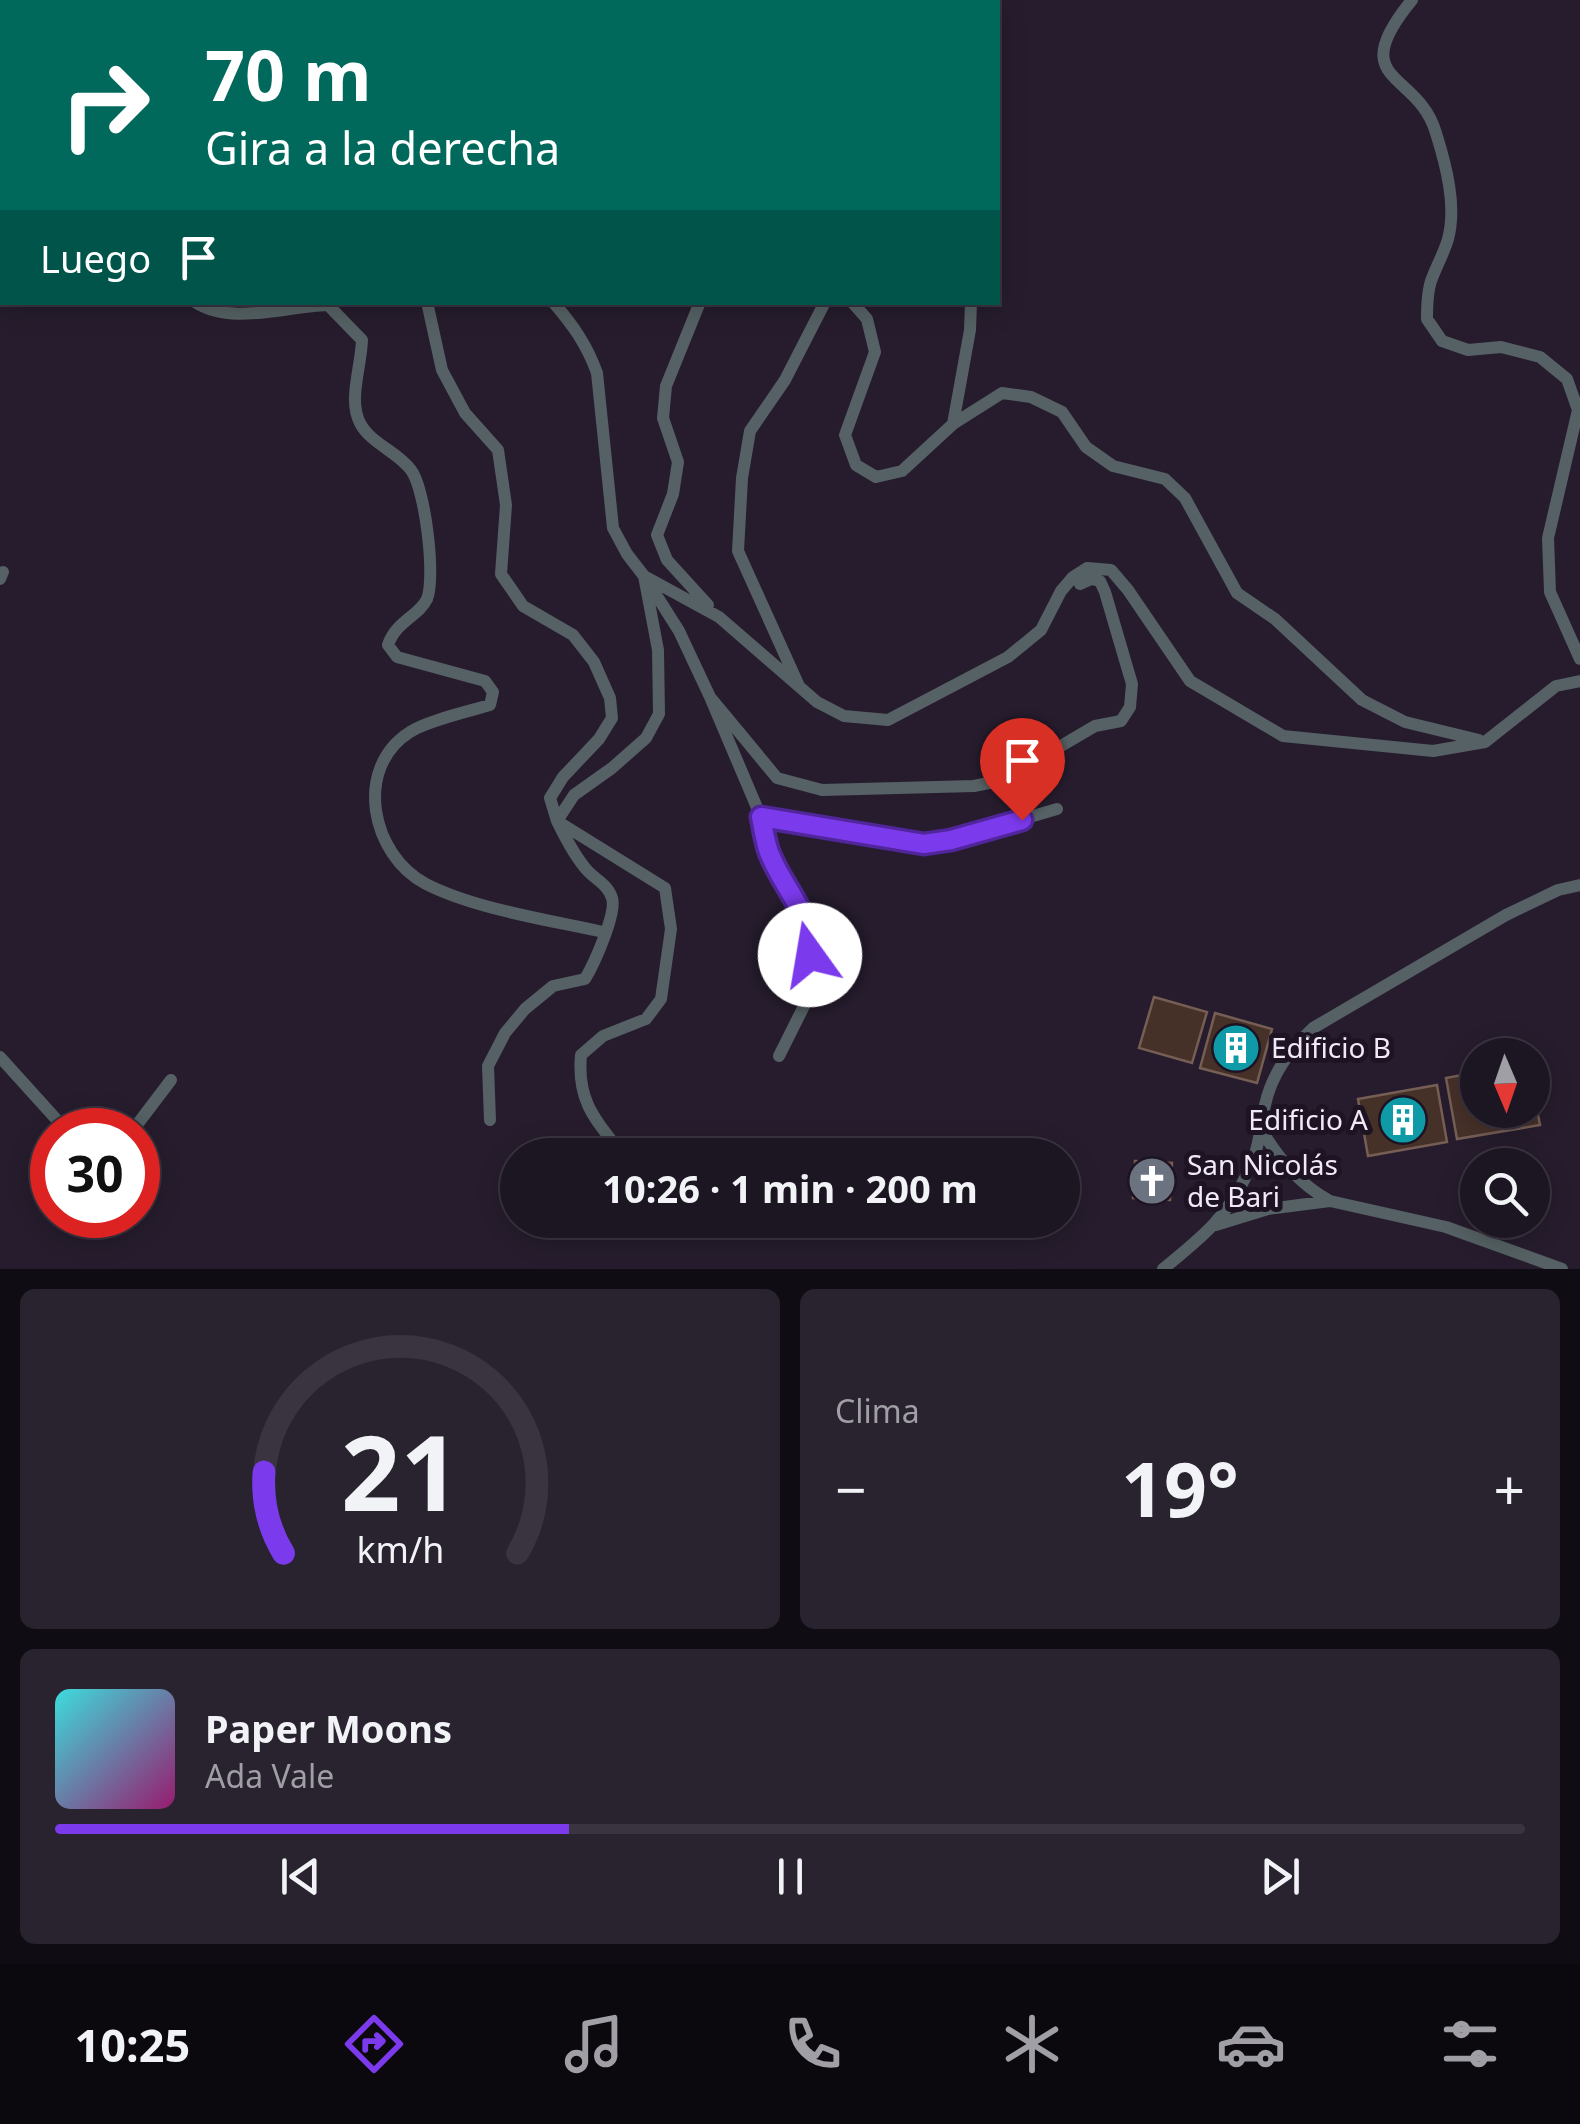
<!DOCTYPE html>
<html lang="es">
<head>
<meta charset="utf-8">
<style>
  :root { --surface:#1c1522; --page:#29222f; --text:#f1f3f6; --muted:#a09fa5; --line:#3a3440; --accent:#7c3aed }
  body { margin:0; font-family:"Noto Sans",sans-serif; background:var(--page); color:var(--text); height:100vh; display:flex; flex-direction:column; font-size:38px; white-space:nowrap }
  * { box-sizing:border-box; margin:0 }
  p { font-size:32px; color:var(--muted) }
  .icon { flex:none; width:55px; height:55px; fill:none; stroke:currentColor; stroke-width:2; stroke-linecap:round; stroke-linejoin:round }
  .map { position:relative; height:1269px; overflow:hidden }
  .details { display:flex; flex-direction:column; gap:20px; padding:20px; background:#0f0c13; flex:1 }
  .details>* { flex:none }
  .banner { position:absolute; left:0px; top:0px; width:1000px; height:305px; box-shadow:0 5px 25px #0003,0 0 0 2px var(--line); background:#00695c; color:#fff; overflow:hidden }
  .needle { width:65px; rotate:178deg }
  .fabs { position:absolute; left:1460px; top:1038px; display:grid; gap:20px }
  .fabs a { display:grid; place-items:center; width:90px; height:90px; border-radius:50%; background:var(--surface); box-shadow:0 5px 25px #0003,0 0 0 2px var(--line); font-size:50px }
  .speed { position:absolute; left:30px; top:1108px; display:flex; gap:20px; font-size:50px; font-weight:700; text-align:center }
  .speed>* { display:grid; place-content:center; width:130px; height:130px; border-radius:50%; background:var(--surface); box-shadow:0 5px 25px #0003,0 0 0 2px var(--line); line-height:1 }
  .speed .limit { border:15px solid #d22; background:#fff; color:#111 }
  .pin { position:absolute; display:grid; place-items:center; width:85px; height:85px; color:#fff; margin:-102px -42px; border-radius:50% 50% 50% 0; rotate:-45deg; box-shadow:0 0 10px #0007 }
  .pin .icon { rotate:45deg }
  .me { position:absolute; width:110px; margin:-55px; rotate:347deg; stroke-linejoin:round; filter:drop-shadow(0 0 8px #0008) }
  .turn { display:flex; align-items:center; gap:35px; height:210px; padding:0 40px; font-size:45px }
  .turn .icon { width:130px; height:130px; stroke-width:2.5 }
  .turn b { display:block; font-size:70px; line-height:85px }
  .then { display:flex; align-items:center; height:95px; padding:0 40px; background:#0003; gap:20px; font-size:38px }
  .big { font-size:75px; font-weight:700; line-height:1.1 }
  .details .widget { flex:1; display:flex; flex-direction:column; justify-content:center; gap:15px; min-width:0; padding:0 35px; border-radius:15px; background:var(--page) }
  .details .dial { align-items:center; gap:0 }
  .dial svg { height:260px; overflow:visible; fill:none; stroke:var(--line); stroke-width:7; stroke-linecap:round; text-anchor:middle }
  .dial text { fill:var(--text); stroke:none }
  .song { display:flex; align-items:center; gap:30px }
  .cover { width:120px; height:120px; border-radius:15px; background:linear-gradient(135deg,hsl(180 70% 55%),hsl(320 70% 35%)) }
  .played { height:10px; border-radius:5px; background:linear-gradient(90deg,var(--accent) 35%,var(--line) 35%) }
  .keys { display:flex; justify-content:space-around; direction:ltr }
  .heat { display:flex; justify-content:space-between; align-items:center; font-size:55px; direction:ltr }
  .details .tiles { flex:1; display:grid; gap:20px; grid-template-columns:1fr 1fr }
  .widget:last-child { grid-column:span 2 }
  .trip { position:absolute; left:500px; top:1138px; width:580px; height:100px; border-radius:50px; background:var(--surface); box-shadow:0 5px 25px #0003,0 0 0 2px var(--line); font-weight:700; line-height:100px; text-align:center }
  .dock { display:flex; height:160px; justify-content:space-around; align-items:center; background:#0b080e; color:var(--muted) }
  .dock .icon { width:70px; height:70px }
  .dock .selected { color:var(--accent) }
  .dock b { font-size:45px; color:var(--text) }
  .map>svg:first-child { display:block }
  .building { fill:#463129; stroke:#765e54; stroke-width:2.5 }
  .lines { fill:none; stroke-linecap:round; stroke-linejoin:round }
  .street { stroke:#556164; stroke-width:12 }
  .route-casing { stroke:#51269a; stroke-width:25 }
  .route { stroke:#7c3aed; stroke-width:18 }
  .labels { text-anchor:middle; stroke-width:10; stroke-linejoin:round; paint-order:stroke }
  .poi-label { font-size:28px; fill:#f1eaf6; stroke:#1d1323; text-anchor:start }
</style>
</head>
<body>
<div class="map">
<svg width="1580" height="1269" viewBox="0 0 1580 1269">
  <rect width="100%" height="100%" fill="#261c2d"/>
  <path class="building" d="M1154,997L1207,1012L1192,1063L1139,1048Z
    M1215,1013L1272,1029L1257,1083L1200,1068Z
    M1478,1072V1110H1532V1083L1540,1125L1457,1139L1446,1078Z
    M1437,1085L1447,1142L1368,1156L1358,1099Z
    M1135,1161L1172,1163L1170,1200L1133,1198Z"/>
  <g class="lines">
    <path class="street" d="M88,0L90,2
      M373,0L375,2
      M1412,0C1343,84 1418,70 1436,133C1446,165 1457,206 1448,239C1444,253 1436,267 1431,281C1427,293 1427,307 1427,319L1442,341L1468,350L1501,347L1540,357L1567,379L1578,410L1548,538L1550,592L1580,659
      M515,2L516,0
      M550,2V0
      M628,2L631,0
      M0,95H2
      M195,302C231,326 286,306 328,305L362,340C361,368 348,400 360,423C370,443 398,452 411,470C425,488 436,577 427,599C419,616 396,621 388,645L397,657L485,681L493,692L490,705C470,711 426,721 410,732C353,768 371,855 426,884C475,909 549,920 603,932
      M427,302L442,370L465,413L498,450L506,505L501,574L523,606L573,635L594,662L610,698L612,718L599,739L563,777L550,798L557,821L665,888L671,929L661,999L646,1019L603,1036L581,1055C577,1099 593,1117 619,1150
      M553,302C573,325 587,345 597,373L613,528L627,554L644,576L719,617L817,702L844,716L888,720L1008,657L1041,630L1061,591L1073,577L1087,568L1111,570L1128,590L1190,681L1283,736L1433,751L1485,742L1556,686L1580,681
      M700,302L666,386L663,418L678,462L673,494L657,535L667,560L708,605
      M852,302L867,319L875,352L845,435L856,465L876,477L902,471L953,424L1002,393L1031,397L1062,412L1086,447L1113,466L1165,479L1185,498L1237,593L1275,619L1362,700L1405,722L1479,740
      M953,424L970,330L971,302
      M0,579L3,572
      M648,582L679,631L710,697L761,817L769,856L791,890L810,931L807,1000L779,1056
      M799,686L738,551L742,478L750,431L785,380L825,302
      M710,697L777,778L822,790L974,786L1003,780L1095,726L1121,721L1130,707L1132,684L1105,592L1100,581L1091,579L1080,584
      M761,817L924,844L951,840L1057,809
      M0,1057L66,1130
      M490,1120L488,1066L505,1033L525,1009L553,986L585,979C594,964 617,913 612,898C608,884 594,879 586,869C574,855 565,837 557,821L574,795L612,768L646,738L659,714L658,650L644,576
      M133,1130L171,1080
      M1262,1131C1280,1160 1299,1184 1330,1201L1446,1227L1562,1269
      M1216,1225L1268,1209L1330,1201
      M1163,1269C1201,1238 1227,1218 1248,1172C1259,1150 1260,1128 1265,1105C1272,1073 1290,1050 1313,1028L1506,915L1558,890L1580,885"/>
  </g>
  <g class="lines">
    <g class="route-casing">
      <path id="route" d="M810,955C810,910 787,894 771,857C765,845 764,830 761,817L924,844L951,840L1022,820"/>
    </g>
    <use href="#route" class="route"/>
  </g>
  <defs>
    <g id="building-disc" transform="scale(2.5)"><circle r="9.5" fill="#0f9aa8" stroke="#1d1323"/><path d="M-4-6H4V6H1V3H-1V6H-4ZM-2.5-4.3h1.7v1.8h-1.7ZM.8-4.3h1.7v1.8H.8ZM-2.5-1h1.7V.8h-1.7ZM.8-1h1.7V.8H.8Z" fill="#fff"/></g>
    <g id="church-disc" transform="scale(2.5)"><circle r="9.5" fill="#6b7280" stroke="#1d1323"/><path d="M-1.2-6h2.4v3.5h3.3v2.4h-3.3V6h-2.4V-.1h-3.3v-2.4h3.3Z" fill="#fff"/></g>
  </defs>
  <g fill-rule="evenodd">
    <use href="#building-disc" x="1236" y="1048"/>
    <use href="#building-disc" x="1403" y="1120"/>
    <use href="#church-disc" x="1152" y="1181"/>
  </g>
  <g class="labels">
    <g class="poi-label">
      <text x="1271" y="1058">Edificio B</text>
      <text x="1368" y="1130" text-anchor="end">Edificio A</text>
      <text x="1187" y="1175">San Nicolás<tspan x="1187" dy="32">de Bari</tspan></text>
    </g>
  </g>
</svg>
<div class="fabs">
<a><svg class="needle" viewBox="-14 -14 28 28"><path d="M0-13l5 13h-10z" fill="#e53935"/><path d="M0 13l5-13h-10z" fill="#a09fa5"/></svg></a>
<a><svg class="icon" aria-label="search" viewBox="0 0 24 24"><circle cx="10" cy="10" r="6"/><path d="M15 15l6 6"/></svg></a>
</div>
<div class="speed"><div class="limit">30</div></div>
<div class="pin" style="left:1022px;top:820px;background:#d93025"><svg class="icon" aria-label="arrive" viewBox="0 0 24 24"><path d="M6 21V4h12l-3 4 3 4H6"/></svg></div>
<svg class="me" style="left:810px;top:955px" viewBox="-20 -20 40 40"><circle r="19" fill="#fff"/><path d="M0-13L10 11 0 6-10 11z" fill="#7c3aed"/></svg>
<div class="trip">10:26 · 1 min · 200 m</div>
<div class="banner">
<div class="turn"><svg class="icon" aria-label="right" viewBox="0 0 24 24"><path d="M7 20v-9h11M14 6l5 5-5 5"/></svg><div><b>70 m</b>Gira a la derecha</div></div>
<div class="then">Luego<svg class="icon" aria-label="arrive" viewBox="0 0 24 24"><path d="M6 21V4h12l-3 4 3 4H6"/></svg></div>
</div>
</div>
<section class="details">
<div class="tiles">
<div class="widget dial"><svg viewBox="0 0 100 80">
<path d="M14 69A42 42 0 1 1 86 69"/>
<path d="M14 69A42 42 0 0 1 8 44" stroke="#7c3aed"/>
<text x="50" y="56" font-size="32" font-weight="700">21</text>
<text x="50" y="72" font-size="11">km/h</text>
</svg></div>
<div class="widget"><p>Clima</p>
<div class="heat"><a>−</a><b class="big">19°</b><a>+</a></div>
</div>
<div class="widget">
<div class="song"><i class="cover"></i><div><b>Paper Moons</b><p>Ada Vale</p></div></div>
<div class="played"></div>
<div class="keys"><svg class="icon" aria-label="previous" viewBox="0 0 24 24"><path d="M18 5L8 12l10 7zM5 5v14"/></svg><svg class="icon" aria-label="pause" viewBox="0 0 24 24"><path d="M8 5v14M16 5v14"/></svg><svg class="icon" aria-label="next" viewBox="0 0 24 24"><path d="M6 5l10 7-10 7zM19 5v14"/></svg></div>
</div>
</div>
</section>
<nav class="dock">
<b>10:25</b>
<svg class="icon selected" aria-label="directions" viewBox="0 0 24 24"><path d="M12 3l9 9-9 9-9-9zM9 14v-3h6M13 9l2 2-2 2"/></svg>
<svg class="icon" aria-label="music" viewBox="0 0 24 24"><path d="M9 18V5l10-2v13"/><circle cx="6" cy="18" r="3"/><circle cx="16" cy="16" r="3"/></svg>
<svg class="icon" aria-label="phone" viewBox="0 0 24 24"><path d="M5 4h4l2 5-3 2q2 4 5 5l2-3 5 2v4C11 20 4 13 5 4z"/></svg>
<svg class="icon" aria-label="climate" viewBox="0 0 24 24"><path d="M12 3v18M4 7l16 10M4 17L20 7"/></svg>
<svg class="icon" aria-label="car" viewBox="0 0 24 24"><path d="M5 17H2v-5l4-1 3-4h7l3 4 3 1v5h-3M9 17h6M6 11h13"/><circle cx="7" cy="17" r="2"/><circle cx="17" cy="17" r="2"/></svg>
<svg class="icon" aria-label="filters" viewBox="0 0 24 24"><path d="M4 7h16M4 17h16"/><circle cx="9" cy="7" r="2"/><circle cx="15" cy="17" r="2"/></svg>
</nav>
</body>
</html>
